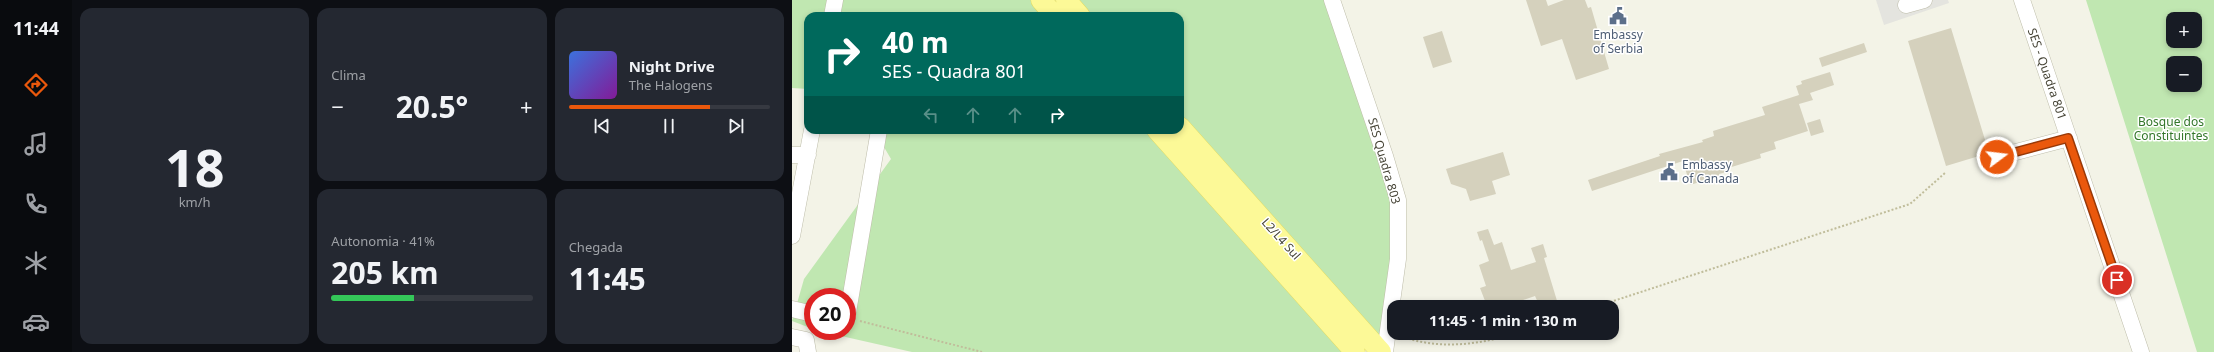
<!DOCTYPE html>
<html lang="pt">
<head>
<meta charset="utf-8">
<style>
  :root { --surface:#171b24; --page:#242831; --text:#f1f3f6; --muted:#9ea1a6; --line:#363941; --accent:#ea580c }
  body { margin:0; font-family:"Noto Sans",sans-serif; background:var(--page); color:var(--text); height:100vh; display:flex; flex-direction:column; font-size:15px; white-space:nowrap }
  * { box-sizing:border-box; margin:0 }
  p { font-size:13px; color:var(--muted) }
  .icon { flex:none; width:22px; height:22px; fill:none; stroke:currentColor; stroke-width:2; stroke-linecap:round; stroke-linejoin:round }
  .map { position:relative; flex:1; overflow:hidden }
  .details { display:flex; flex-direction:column; gap:8px; padding:8px; background:#0d0f14; width:720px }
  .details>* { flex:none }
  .banner { position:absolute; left:12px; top:12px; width:380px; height:122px; border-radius:12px; box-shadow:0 2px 6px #0003; background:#00695c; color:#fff; overflow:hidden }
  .fabs { position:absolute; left:1374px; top:12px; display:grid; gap:8px }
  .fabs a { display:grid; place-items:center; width:36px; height:36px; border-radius:8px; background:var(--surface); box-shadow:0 2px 6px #0003; font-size:20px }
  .speed { position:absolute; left:12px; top:288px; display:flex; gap:8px; font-size:20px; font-weight:700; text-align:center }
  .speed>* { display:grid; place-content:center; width:52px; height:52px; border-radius:50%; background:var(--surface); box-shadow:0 2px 6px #0003; line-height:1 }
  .speed .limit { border:6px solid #d22; background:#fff; color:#111 }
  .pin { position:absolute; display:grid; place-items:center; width:34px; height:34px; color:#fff; margin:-17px; border:2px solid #fff; border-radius:50%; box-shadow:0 1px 4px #0007 }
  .me { position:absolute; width:44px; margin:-22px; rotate:75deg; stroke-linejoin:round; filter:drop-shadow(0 0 3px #0008) }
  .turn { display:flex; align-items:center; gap:14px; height:84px; padding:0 12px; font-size:18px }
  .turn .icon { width:52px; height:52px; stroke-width:2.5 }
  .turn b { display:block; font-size:28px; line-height:34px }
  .lanes { display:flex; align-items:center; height:38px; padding:0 12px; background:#0003; justify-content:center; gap:20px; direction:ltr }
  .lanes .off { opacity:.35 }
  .big { font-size:30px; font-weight:700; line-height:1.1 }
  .details .card { flex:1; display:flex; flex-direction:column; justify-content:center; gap:6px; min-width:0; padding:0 14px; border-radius:12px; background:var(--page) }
  .details .dial { align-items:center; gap:0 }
  .dial b { font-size:52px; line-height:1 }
  .song { display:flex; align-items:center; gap:12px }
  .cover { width:48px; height:48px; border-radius:6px; background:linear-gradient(135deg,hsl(220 70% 55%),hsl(290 70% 35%)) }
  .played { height:4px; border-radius:2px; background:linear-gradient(90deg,var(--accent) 70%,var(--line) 70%) }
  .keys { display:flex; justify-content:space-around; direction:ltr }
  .heat { display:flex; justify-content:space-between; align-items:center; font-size:22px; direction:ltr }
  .charge { height:6px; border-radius:3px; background:linear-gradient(90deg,#34c759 41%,var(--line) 0) }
  .details .tiles { flex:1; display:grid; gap:8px; grid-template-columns:repeat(3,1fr) }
  .card:first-child { grid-row:span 2 }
  .trip { position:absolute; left:595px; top:300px; width:232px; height:40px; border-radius:12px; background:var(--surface); box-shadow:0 2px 6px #0003; font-weight:700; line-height:40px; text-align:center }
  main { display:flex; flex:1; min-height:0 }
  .tabs { display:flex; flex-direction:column; width:72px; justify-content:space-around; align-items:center; background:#090b0e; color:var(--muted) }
  .tabs .icon { width:28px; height:28px }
  .tabs .current { color:var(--accent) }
  .tabs b { font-size:18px; color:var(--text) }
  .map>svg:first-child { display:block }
  .green { fill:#c0e7b1; fill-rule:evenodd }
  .parking { fill:#e4e4df }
  .building { fill:#d5d1bd }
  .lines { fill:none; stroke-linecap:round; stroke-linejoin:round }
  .minor-casing { stroke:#bebdaa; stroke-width:17 }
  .major-casing { stroke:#e1dc67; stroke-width:21 }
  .path { stroke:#c0bd9b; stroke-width:2; stroke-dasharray:2 2; stroke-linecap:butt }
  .minor { stroke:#fff; stroke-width:16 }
  .major { stroke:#fcf997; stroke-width:20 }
  .route-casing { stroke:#983908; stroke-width:10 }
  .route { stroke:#ea580c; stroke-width:7 }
  .labels { text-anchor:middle; stroke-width:3; stroke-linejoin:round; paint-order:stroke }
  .service-label { font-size:12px; fill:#4e5e75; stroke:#fff }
  .street-label { font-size:12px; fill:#464436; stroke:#fff }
  .park-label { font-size:12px; fill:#33772a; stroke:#fff }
</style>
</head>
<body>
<main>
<nav class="tabs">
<b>11:44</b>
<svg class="icon current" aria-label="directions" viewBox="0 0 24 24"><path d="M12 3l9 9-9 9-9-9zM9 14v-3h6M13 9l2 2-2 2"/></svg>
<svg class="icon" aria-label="music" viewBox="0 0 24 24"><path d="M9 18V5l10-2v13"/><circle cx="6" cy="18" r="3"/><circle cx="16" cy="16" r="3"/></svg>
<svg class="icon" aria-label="phone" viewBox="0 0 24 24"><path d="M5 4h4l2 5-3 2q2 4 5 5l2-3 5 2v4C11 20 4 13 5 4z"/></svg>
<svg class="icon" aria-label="climate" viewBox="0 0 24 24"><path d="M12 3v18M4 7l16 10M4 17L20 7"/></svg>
<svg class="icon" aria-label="car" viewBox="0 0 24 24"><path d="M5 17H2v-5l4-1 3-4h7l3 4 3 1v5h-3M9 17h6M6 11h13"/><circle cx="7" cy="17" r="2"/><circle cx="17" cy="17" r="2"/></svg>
</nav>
<section class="details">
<div class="tiles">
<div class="card dial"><b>18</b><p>km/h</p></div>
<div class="card"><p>Clima</p>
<div class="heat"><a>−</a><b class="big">20.5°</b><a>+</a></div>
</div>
<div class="card">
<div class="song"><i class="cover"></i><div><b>Night Drive</b><p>The Halogens</p></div></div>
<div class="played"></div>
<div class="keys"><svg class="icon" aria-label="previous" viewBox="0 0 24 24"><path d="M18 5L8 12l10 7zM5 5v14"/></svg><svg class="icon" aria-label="pause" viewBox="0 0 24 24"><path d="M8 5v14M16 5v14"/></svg><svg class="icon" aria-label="next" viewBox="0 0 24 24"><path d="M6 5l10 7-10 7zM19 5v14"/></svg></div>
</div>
<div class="card"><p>Autonomia · 41%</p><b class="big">205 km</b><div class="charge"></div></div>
<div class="card"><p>Chegada</p><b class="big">11:45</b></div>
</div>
</section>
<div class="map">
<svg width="1422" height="352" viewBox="0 0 1422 352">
  <rect width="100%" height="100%" fill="#f3f3e7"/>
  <path class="green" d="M0,0H249L263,16H16V89L0,88Z
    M274,0H539L606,200L597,332L584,347L388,128V16H288Z
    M1294,0H1422V352H1405ZM1381,19H1403V41H1381ZM1381,63H1403V85H1381Z
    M82,130H365L563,352H120L27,331H55V297H21V329L0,321L12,279L99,159Z"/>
  <path class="parking" d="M1084,0H1156L1157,3L1092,25Z"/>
  <path class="building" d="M734,0H754L756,6L772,0H793L796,8L799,7L817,69L784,80L770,39L749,46Z
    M1159,28L1197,153L1154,166L1116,41Z
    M650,31L660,62L641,68L631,37Z
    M1072,43L1075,52L1030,67L1027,58Z
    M1038,72L1042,85L1018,93L1021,100L1007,104L1016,131L982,142L984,149L968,154L969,158L933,169L934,172L927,174V176L898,185L891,161L800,191L796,180L868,156L867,154L911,142L910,140L922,136L921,131L973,115L970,107L1007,95L1004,86L1010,84L1009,81Z
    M1028,119L1032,132L1019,136L1015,123Z
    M711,152L718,175L700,181L704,194L678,201L674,189L659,184L654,169Z
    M696,229L702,245L710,242L719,270L744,262L739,248L751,244L755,257L752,258L766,304L748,307L743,296L711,307L709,302L695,306L688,288L694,286L687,265L697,261L690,240L688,241L685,232Z"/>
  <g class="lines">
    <g class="minor-casing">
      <path id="minor" d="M540,0L593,156L606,200V259L593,352
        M1230,0L1349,352
        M1114,5L1132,0
        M40,16L43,0
        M0,155H16
        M1205,157L1277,138
        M0,236L20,130
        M0,309L21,314
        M55,318L87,130
        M0,337L14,340L16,352"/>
    </g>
    <g class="major-casing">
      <path id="major" d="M249,0L263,16
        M274,0L288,16
        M388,127L589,352
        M365,130L563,352"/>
    </g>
    <path class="path" d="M803,307L1118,204L1153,173
      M68,321L190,352
      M609,336C645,350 688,345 724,333"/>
    <use href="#minor" class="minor"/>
    <use href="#major" class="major"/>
  </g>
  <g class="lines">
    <g class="route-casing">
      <path id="route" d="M1205,157L1276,138L1325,280"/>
    </g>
    <use href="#route" class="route"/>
  </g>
  <defs>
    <g id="civic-bare" transform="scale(1.38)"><path d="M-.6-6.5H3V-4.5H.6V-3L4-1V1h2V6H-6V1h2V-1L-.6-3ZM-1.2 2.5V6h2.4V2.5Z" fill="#5c6f8a" stroke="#fff" stroke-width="2.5" paint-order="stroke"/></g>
  </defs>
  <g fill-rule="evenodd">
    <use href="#civic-bare" x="826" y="16"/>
    <use href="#civic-bare" x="877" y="172"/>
  </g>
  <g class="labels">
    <g class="service-label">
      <text x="826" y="39">Embassy<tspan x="826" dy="14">of Serbia</tspan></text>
      <text x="890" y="169" text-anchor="start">Embassy<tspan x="890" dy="14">of Canada</tspan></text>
    </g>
    <g class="street-label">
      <text transform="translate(1255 74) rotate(71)" y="4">SES - Quadra 801</text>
      <text transform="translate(592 161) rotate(74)" y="4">SES Quadra 803</text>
      <text transform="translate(489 239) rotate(48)" y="4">L2/L4 Sul</text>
    </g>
    <g class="park-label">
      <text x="1379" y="126">Bosque dos<tspan x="1379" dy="14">Constituintes</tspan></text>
    </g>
  </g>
</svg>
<div class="fabs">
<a>+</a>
<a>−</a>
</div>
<div class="speed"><div class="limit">20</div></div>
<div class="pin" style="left:1325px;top:280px;background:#d93025"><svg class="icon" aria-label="arrive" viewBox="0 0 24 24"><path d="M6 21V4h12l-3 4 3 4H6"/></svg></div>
<svg class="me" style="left:1205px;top:157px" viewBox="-20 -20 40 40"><circle r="17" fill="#ea580c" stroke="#fff" stroke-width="3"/><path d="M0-11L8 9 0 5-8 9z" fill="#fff"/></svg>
<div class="trip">11:45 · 1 min · 130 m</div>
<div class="banner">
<div class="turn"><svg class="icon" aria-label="right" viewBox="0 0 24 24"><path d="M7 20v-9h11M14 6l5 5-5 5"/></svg><div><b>40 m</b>SES - Quadra 801</div></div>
<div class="lanes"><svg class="icon off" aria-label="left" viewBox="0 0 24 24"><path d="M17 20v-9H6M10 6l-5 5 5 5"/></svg><svg class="icon off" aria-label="ahead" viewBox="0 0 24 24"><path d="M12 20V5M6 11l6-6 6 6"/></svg><svg class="icon off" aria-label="ahead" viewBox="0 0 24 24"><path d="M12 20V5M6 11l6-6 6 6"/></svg><svg class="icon" aria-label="right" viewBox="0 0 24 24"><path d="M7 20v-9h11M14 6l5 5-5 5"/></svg></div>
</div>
</div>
</main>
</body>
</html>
